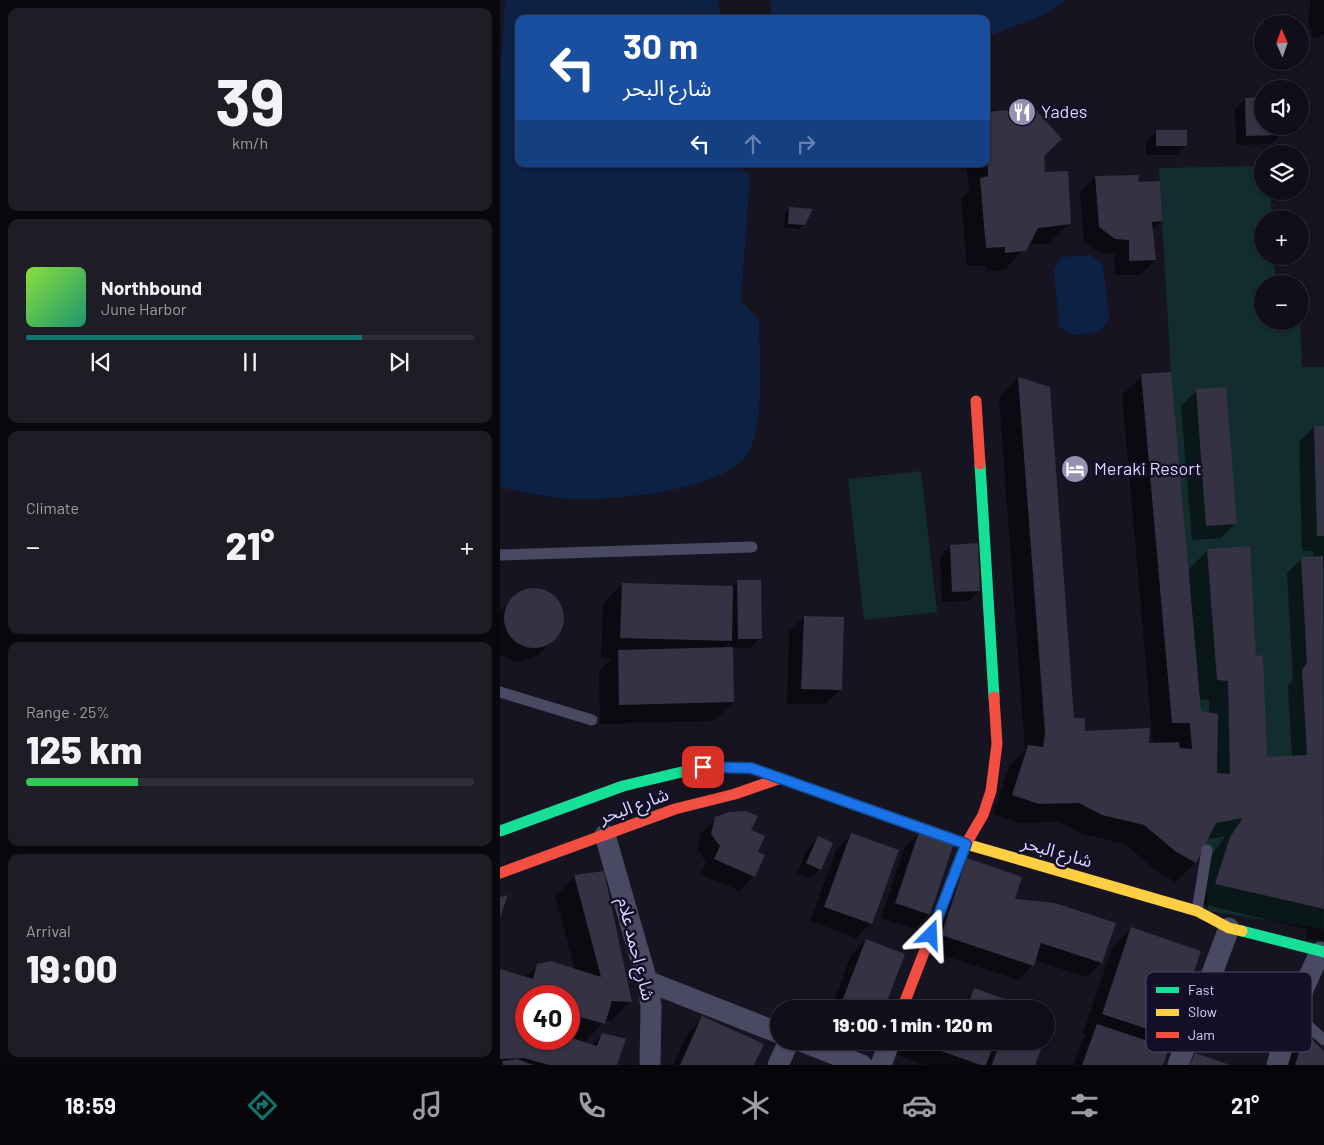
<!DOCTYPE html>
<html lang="en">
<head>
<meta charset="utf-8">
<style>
  :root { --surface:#100f19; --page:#1e1d26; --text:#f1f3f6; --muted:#9c9ca2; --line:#302f38; --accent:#0f766e }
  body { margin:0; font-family:Barlow,"Noto Sans Arabic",sans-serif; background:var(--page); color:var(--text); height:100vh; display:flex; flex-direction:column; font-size:19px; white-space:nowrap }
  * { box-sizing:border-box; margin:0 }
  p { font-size:16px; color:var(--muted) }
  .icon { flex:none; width:28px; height:28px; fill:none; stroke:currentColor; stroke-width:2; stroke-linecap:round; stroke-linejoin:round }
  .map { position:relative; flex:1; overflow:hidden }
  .side { display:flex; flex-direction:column; gap:8px; padding:8px; background:#09080e; width:500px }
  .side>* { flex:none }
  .top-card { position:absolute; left:15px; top:15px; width:475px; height:152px; border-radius:10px; box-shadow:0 1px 4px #0004,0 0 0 1px var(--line); background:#1a4fa0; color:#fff; overflow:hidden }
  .needle { width:32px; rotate:358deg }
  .tools { position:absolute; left:754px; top:15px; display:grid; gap:10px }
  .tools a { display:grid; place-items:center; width:55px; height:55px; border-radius:50%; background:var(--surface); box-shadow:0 1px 4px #0004,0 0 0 1px var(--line); font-size:25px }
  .speed { position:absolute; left:15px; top:985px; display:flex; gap:10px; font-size:25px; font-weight:700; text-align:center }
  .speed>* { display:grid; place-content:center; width:65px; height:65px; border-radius:50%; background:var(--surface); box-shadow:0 1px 4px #0004,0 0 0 1px var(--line); line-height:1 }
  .speed .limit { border:8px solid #d22; background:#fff; color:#111 }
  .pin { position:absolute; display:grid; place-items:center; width:42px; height:42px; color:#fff; margin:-21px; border-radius:10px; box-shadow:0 2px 8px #0006 }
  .me { position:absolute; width:55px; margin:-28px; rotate:21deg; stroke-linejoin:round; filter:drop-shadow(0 0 4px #0008) }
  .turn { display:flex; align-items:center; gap:18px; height:105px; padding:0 25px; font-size:22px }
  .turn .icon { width:65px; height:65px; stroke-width:2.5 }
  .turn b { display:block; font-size:35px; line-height:42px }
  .lanes { display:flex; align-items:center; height:48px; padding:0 25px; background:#0003; justify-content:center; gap:25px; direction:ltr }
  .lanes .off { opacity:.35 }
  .big { font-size:38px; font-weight:800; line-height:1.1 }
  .side .card { flex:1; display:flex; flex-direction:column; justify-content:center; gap:8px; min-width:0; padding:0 18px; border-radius:10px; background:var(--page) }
  .side .dial { align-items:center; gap:0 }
  .dial b { font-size:65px; line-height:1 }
  .song { display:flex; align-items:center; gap:15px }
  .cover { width:60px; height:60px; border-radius:8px; background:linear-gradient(135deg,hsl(90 70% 55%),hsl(160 70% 35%)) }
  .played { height:5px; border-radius:2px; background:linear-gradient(90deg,var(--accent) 75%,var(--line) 75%) }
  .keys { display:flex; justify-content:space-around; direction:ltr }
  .heat { display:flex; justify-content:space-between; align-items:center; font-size:28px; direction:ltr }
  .charge { height:8px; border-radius:4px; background:linear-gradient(90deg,#34c759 25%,var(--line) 0) }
  .trip { position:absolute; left:270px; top:1000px; width:285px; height:50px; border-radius:25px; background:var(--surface); box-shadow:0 1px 4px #0004,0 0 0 1px var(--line); font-weight:800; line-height:50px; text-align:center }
  .dock { display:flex; height:80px; justify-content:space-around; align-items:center; background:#06060a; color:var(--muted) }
  .dock .icon { width:35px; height:35px }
  .dock .active { color:var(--accent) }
  .dock b { font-size:22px; color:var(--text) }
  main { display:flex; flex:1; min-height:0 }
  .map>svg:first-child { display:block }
  .green { fill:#132c2d }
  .water { fill:#0d2144 }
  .shadow { fill:#0007; fill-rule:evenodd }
  .building { fill:#343243 }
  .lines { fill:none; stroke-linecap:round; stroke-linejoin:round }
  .lane { stroke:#4a4962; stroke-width:11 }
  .street { stroke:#4a4962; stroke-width:21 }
  .fast { stroke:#16e098; stroke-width:11 }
  .slow { stroke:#ffcf43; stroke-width:11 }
  .jam { stroke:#f24e42; stroke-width:11 }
  .route-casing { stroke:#114b97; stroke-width:12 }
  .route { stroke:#1a73e8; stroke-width:9 }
  .labels { text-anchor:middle; stroke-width:5; stroke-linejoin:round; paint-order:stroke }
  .poi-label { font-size:18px; fill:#d9d4ff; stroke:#130f26; text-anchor:start }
  .street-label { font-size:18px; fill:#d9d4ff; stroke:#130f26 }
  .key { fill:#130f26; stroke:#4e4a67; stroke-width:1 }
  .key-label { font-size:14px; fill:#d9d4ff }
</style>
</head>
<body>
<main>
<section class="side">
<div class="card dial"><b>39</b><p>km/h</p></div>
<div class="card">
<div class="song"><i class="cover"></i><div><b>Northbound</b><p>June Harbor</p></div></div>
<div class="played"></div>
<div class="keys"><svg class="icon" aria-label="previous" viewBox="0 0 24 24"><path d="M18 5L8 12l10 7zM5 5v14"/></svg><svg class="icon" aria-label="pause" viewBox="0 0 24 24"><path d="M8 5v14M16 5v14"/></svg><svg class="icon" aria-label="next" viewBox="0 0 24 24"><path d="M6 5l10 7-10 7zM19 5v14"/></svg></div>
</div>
<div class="card"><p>Climate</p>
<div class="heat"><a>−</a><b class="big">21°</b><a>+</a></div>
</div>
<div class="card"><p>Range · 25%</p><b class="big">125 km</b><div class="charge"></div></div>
<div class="card"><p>Arrival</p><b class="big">19:00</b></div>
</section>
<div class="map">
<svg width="824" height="1065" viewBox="0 0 824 1065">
  <rect width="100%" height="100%" fill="#161421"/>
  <path class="green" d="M762,166V191H770L772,219H762V256H774L775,284H762V321H800V314L802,367H824V929L708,911L672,390L659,168Z
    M421,471L437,612L364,620L348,479Z"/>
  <path class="water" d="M5,0H218L221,19H19V164H241L242,169L250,174L241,301L259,320C259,352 265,424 249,451C226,491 117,500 75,499C51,498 24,492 0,487V83Z
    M270,0H567L543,15L486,37V19H271Z
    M591,255L603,264L609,319L599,332L572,335L559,326L554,269L561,257Z"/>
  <path class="shadow" d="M811,0H824V35L813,38L808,19Z
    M745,99H762V126L781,134L771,144L736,145L735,109Z
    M486,113L542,157L544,173L570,223L550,243L527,245L505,270L486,272V266H467L461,199L469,191L466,164H486Z
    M656,131L686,145L676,155H646V141Z
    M595,177L637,183L661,221L652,230L655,260L640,275H615L614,254L600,253L584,242L580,192Z
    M290,209L304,225L299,229L284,228L285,213Z
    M642,376L687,571L708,550L755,657L765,758L792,757L788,686L793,679L787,573L802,558H813V551H802L799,442L814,427H824V568L822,569L824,941L806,939L807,929L697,903L710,858L725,836L706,840L695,863L675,882L655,870L625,844L582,834L559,822L519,823L493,814L509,766L525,750L499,397L518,378L573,720L584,733L653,744L622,395ZM699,699L709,700V714L700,712Z
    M696,391L736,523L721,538L692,540L681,406Z
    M450,546L478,591L469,601L442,602L440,556Z
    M238,581L260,638L251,648H232L233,702L214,721L100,724L99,671L112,658L101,657L103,604L122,584L232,587ZM229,643V648L223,649Z
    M37,589L46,591L60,604L62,623L53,640L38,655L21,662L12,661L0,654V611L18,594Z
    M304,617L340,690L325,704H287L289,632Z
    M216,818L250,831L256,853L254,876L240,891L200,874L206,862L197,849L201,833Z
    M419,833L429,914L414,929L381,918L404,848Z
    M351,835L371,923L356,938L310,921L336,850Z
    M318,838L320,869L310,879L297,873L308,848Z
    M452,874L513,900L601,963L586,977L534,960L533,965L518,980L427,950Z
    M75,876L131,1001L111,1021L105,1020L84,1043L91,1046L102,1035L116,1065H0V970L25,978L38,965L75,970L55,896ZM26,996H69V1039H26Z
    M631,929L699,951L671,1037L660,1047L662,1065H573L582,1040L587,1035L583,1033L612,948Z
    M366,940L383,1009H331L351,955Z
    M474,989L506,1009H458Z
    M411,1003L428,1009H405Z
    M515,1005L525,1009H511Z
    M546,1016L551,1018L546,1030Z
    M203,1018L253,1065H173L188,1033Z
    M805,1034L824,1052V1065H786L791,1049Z
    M388,1041H499L491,1065H425L385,1051Z"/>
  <path class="building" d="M762,97V126H782V135L746,136L745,98Z
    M525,98L562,139L544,156L545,172L568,171L571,224L538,228L526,251L505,253V247L486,248L480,178L488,176L486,112L509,110Z
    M656,130H687V146H656Z
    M639,175L638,182L660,181L662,221L652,222L656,260L629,261V240L615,239L599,227L595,176Z
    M289,207L313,209L305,225L288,224Z
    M671,372L701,711L718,714L717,773L730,774L728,681L717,680L707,549L750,546L756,656L763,655L767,757L807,755L802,670L807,663L801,557L823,556L824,909L715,884L730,837L743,818L716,823L696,863L675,851L644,825L602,815L579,803L539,804L512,795L528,745L543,747L545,733L518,377L550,387L574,718H585V731L650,728L649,743L679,742L680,748L692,749L690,723H672L641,374Z
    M726,387L737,524L706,526L696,389Z
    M814,426H824V536H817Z
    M478,543L480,591L452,592L450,545Z
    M237,580H261L262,639H238Z
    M122,583L233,586L232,641L120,638Z
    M4 618a30 30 0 1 1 60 0a30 30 0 1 1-60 0Z
    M304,616L344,617L342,690L301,689Z
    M233,647L234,702L119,705L118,650Z
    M246,811L258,816L251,830L265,836L258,852L265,855L255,877L214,859L220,846L211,834L215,817L229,812Z
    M419,832L454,843L430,915L395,903Z
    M351,833L399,850L372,924L324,907Z
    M318,836L333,843L321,870L306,863Z
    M467,858L522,877L515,899L555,903L616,923L602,963L541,943L534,966L441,935Z
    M104,871L132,1002L112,1001L105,1024L69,1014V996H26V1039L69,1037L97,1046L102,1033L126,1039L117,1065H49L24,1058L0,1059V969L33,979L37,964L51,961L101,977L74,875Z
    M8,895L0,918V897Z
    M631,927L701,951L672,1037L602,1014Z
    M366,939L405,954L384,1009H339Z
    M474,988L510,1001L507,1009H466Z
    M202,1016L264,1044L254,1065H180Z
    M597,1024L669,1048L663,1065H582Z
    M805,1033L824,1051V1065H795Z
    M495,1041L486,1065H481L415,1042Z
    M501,1041H544L535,1065H492Z
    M695,1053L730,1065H690Z
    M17,1059L33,1065H3L2,1061Z"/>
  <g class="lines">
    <path class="lane" d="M0,555L252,547
      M0,692L92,720
      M697,911L707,850
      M793,1012L824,1040"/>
    <path class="street" d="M105,835L147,981L151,1006L150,1065
      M147,981L279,1033
      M301,1041L362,1065
      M278,1065L289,1041
      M381,1065L390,1041
      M678,1065L729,928
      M777,1065L793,1012L820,952"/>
    <path class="fast" d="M480,464L494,697
      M0,831L123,786L203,767L251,768L387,816
      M742,931L824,952"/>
    <path class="slow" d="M387,816L466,844L697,911L729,928L742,931"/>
    <path class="jam" d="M476,401L480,464
      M0,873L175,809L235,794L281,778
      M402,1009L466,844L483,815L491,791L497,744L494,697"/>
  </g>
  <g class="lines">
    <g class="route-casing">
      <path id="route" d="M203,767L251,768L466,844L431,935"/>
    </g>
    <use href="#route" class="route"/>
  </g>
  <defs>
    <g id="restaurant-disc" transform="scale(1.4375)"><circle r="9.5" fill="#9591b1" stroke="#130f26"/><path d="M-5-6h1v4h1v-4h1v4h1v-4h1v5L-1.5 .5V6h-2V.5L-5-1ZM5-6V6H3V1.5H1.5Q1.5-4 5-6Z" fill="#fff"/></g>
    <g id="hotel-disc" transform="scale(1.4375)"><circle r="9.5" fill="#9591b1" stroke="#130f26"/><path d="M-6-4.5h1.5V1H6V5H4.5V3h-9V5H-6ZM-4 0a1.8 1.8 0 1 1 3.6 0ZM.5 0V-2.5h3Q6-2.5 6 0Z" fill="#fff"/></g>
  </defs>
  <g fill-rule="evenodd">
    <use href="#restaurant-disc" x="522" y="112"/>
    <use href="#hotel-disc" x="575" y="469"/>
  </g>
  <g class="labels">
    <g class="poi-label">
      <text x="541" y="118">Yades</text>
      <text x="594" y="475">Meraki Resort</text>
    </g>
    <g class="street-label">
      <text transform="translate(134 806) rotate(-20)" y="6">شارع البحر</text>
      <text transform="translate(557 852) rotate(16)" y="6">شارع البحر</text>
      <text transform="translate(136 949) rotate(76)" y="6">شارع احمد علام</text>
    </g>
  </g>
  <rect x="646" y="972" width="166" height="80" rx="8" class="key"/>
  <rect x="656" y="987" width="23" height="6" fill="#16e098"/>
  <rect x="656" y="1009" width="23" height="7" fill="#ffcf43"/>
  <rect x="656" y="1032" width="23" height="6" fill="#f24e42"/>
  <g class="key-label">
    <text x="688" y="995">Fast</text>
    <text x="688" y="1017">Slow</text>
    <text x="688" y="1040">Jam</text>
  </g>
</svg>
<div class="tools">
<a><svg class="needle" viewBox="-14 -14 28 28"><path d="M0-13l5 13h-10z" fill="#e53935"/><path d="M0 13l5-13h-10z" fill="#9c9ca2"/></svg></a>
<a><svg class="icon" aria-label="sound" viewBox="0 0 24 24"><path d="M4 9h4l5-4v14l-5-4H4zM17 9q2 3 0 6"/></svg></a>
<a><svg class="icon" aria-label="layers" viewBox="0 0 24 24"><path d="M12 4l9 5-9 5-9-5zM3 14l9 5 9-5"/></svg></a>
<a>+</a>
<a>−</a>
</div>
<div class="speed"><div class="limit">40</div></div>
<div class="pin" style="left:203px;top:767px;background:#d93025"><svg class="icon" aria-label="arrive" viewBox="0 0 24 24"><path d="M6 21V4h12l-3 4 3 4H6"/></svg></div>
<svg class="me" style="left:431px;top:935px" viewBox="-20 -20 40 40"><path d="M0-17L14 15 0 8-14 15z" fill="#1a73e8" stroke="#fff" stroke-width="4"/></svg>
<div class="trip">19:00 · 1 min · 120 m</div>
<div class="top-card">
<div class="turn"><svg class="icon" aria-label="left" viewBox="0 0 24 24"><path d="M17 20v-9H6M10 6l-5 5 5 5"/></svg><div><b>30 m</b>شارع البحر</div></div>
<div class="lanes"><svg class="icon" aria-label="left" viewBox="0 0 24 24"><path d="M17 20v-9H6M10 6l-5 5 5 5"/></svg><svg class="icon off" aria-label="ahead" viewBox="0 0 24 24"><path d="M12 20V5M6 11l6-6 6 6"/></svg><svg class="icon off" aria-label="right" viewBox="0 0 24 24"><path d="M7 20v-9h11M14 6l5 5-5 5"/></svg></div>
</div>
</div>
</main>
<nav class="dock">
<b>18:59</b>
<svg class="icon active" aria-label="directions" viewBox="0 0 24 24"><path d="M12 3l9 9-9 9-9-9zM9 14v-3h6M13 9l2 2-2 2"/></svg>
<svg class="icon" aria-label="music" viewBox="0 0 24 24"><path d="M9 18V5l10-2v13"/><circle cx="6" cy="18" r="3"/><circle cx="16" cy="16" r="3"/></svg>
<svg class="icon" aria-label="phone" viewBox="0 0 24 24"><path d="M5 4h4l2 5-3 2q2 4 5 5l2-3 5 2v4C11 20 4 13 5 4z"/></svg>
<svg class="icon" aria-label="climate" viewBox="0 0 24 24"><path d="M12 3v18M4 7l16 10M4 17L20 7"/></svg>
<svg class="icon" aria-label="car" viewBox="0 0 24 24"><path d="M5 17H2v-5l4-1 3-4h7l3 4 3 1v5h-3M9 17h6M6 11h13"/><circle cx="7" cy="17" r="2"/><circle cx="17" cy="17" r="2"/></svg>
<svg class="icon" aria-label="filters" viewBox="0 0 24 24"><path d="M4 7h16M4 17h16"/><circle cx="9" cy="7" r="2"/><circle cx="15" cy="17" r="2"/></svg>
<b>21°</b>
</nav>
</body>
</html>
